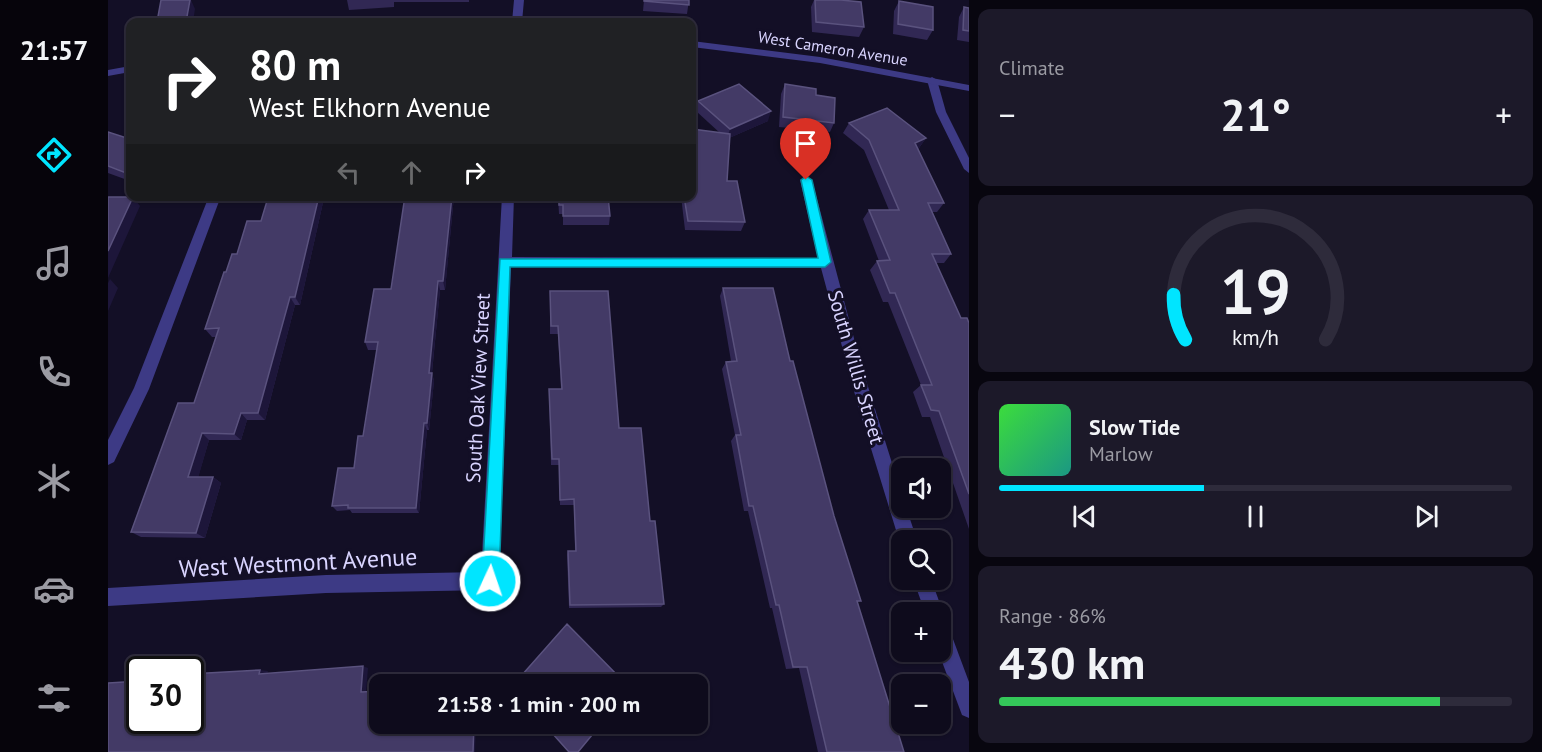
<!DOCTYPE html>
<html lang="en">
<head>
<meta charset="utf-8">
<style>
  :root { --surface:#0e0b1c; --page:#1c1929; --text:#f1f3f6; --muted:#9b9ba3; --line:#2e2b3b; --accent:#00e5ff }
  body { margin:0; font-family:"PT Sans",sans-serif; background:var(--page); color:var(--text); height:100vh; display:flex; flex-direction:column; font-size:22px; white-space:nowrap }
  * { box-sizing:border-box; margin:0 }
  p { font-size:20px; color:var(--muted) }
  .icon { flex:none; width:33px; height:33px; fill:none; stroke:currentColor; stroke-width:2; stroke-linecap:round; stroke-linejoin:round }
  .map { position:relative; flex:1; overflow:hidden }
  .sheet { display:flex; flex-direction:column; gap:9px; padding:9px; background:#08060f; width:573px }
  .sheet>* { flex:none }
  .banner { position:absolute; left:18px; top:18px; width:570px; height:183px; border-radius:12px; box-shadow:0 2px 4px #0004,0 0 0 2px var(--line); background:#202124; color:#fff; overflow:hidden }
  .controls { position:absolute; left:783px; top:458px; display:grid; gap:12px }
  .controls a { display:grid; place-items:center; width:60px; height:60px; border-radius:12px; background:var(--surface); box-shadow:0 2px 4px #0004,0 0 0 2px var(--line); font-size:30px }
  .speed { position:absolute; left:18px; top:656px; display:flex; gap:12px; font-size:30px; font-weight:700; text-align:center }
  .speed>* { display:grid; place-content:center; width:78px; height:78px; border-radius:50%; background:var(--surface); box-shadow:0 2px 4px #0004,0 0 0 2px var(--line); line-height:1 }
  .speed .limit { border:3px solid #111; border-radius:9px; background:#fff; color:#111 }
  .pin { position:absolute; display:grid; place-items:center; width:51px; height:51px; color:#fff; margin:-62px -26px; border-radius:50% 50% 50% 0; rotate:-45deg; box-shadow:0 0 6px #0007 }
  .pin .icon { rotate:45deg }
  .me { position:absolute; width:66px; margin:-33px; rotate:3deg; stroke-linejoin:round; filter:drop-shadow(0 0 4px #0008) }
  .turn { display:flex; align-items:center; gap:21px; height:126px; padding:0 24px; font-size:27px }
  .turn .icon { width:78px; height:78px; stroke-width:2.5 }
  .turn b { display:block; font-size:42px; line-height:51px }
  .lanes { display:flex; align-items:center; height:57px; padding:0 24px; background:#0003; justify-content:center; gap:30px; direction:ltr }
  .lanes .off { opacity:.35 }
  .big { font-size:45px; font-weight:800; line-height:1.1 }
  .sheet .card { flex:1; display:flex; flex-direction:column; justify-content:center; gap:9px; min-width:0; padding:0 21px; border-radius:12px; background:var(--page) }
  .sheet .dial { align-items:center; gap:0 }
  .dial svg { height:156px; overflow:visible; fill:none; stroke:var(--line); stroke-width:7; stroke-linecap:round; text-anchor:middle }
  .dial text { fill:var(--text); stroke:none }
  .song { display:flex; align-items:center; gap:18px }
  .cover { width:72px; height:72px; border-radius:9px; background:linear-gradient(135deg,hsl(120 70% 55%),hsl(170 70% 35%)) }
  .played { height:6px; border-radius:3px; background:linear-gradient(90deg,var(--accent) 40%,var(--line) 40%) }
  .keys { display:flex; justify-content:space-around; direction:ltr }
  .heat { display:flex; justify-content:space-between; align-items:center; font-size:33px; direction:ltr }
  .charge { height:9px; border-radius:4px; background:linear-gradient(90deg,#34c759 86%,var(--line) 0) }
  .trip { position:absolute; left:261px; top:674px; width:339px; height:60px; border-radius:12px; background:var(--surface); box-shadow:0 2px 4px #0004,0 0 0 2px var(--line); font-weight:800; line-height:60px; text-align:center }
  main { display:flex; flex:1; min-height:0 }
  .menu { display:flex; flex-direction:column; width:108px; justify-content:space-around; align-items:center; background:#06040b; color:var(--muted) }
  .menu .icon { width:42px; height:42px }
  .menu .selected { color:var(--accent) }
  .menu b { font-size:27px; color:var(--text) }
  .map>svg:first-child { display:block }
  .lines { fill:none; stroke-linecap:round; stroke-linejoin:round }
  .service { fill:#3d3a85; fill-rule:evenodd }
  .minor { fill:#3d3a85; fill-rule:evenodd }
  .tertiary { fill:#3d3a85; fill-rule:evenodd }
  .wall { fill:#312854 }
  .shaded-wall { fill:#1d163a }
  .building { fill:#433a66; stroke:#5a527e; stroke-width:1.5 }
  .route { fill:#00e5ff; stroke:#0095a6; stroke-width:1.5 }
  .labels { text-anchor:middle; stroke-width:6; stroke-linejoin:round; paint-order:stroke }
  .far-street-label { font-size:16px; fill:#d9d4ff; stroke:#130f26 }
  .street-label { font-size:20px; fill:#d9d4ff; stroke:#130f26 }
  .near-street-label { font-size:24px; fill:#d9d4ff; stroke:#130f26 }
</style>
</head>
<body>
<main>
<nav class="menu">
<b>21:57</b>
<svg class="icon selected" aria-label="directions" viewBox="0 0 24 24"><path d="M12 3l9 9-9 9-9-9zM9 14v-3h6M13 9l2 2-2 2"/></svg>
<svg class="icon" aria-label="music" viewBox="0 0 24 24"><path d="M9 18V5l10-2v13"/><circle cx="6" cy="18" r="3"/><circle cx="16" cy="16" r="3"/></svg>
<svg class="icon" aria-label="phone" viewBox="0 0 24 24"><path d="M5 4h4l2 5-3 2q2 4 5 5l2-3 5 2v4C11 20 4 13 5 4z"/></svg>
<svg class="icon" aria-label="climate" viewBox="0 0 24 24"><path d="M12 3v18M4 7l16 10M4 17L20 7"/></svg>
<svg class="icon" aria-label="car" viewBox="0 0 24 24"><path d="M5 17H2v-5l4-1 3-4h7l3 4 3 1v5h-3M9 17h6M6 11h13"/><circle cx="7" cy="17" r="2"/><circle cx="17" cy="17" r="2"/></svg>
<svg class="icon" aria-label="filters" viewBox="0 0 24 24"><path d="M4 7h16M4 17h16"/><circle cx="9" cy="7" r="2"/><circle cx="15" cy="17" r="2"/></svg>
</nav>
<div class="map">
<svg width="861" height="752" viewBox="0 0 861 752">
  <rect width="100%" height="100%" fill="#130f26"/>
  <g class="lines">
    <path class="service" d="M824,77L829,80L838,112L861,158V173L856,169L828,112L819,80Z"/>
    <path class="minor" d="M406,0H416L414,22H404Z
      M698,176L704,180L752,361L794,495V507H798L809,540H794V545L791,540L750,406L713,268L403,267L391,581L388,587L382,590L218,593L0,606V588L218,575L373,572L394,196H406L404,257L710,258L692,180Z
      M101,196H113L41,389L6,462L0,465V440L26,388Z
      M805,579H823L835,612L833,619L832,612H817Z
      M832,621L839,623L861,682V718L854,715L830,651H832Z"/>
    <path class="tertiary" d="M584,41L712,57L861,85V91L712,63L584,47Z
      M22,66V72L0,76V70Z"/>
  </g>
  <path class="wall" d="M239,0H361V2H286V7L241,10Z
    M536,0H581L579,14L535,11Z
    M706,0H733L756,27L751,37L704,32L703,7Z
    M791,1L825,30L819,40L785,34L786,11Z
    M856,7L861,8V42L849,40L851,17Z
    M677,84L726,123L722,132L671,127L673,94Z
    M590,101L660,121L621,138L619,181L637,222L633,231L577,230L573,196H584L612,133L588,111Z
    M741,123L818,138L811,148L810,149L836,203L829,212H824L843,254L836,263H828L853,318L861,323V529L822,417H814L805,392L813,385L780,302H775L762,270L769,261H771L755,219L761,210H781L756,150L735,133Z
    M0,132L22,139V181L0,173Z
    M169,196H228V198H216L192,305H187L157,420H139L133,440H101L90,477H105L113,483L97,538L33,537L23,532L86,403L108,337H104L97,329L118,272L129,254L168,201Z
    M346,196L337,290H332L324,373L326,381L321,430H319L311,513H244L242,510L229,511L224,506L246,468L255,436L269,350H260L257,342L283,289Z
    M450,196H500L502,216L501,225H455V214H451Z
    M615,288L682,361L726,516L753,601L749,602L796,752H710L691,668L678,669L664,608H662L640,511H636L623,441L627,435L614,369L618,362L623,361L612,296Z
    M442,299L511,428L542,521L556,604L553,607L461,608L459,555L460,551H467L466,505H452L451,465H443L441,389H453L450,334H442Z"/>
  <path class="shaded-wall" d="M82,0H83L87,9L85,22H79Z
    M663,111L660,121L619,139L622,129Z
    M818,138L811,148L801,152L807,143Z
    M22,170V178L18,173Z
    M211,196H216V198L192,305L187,297Z
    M344,196H346L337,290L335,281Z
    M25,197L32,206L0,278V251Z
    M2,279L10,288L0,311V283Z
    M330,281L332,290L323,381L321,373Z
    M182,297L187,305L157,420L150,413Z
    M324,373L326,381L321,430L319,423Z
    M133,413L139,420L133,440L126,434Z
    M316,423L319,430L311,513L308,508Z
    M94,433L101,440L89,482L80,477Z
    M105,477L113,483L97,538L88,533Z
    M255,666L260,668L258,693L253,692Z
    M152,670L160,671L159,675L151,674Z
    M345,674L347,676V684H345Z
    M366,723H368L367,752H365Z"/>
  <path class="building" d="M53,0H82L78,22H49Z
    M536,0H581V5L536,1Z
    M707,0H733L753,2L756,27L708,22Z
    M791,1L825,7V30L790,24Z
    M856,7L861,8V31L855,30Z
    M631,84L663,111L622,129L590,101Z
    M677,84L708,89V95L727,98L726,123L675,117Z
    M779,108L818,138L807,143L836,203H820L843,254H824L853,318H859L861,323V494L831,411L823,410L813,385H824L787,293H782L769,261L782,260L761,210H791L761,140L741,123Z
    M584,129L622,134L619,181H629L637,222L580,221L576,196H584Z
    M0,132L22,139V170L18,173L0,166Z
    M169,196H211L187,297H182L150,413H133L126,434L94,433L80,477H105L88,533L23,532L70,403H86L111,328L97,329L116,272H118L124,254H129L139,221H153L159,201H168Z
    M297,196H344L335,281H330L321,373H324L319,423H316L308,508H240V505L224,506L230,468H246L250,436H255L270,342H257L266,289H283Z
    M451,196H500L502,216H455V205H451Z
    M0,197H25L0,251Z
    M615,288H665L682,361H685L726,516L753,601H749L796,752H719L699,667H685L671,605H668L645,506H641L628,435H633L618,362L629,361Z
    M442,291H500L511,428H533L542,521H547L556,604L462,605L460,551H468L466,499L452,500L451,459H444L441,389H454L450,326H443Z
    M459,624L518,684H406Z
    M255,666L253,692L272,691V723H366L365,752H0V683L32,681V720H82V674L152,670L151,674Z
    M345,674V684H310V676Z
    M435,723H494L470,752H461Z"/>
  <path class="route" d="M698,176L704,180L723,262L717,267H402L391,581L388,587L382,589L377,587L374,581L392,259L710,258L693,180Z"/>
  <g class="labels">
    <g class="far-street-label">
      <text transform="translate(725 48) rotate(9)" y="6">West Cameron Avenue</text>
    </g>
    <g class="street-label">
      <text transform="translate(748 367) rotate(74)" y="7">South Willis Street</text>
      <text transform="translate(370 388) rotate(-87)" y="7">South Oak View Street</text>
    </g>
    <g class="near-street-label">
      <text transform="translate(190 563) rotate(-3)" y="8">West Westmont Avenue</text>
    </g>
  </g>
</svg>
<div class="controls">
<a><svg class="icon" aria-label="sound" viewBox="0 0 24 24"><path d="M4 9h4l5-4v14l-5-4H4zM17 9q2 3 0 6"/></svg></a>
<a><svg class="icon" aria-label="search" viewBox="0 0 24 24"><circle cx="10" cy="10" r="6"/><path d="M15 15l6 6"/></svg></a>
<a>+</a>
<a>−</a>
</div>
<div class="speed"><div class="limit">30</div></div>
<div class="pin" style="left:698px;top:180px;background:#d93025"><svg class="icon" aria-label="arrive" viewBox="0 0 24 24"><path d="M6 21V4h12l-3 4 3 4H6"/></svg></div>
<svg class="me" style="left:382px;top:581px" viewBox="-20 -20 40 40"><circle r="17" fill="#00e5ff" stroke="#fff" stroke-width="3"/><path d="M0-11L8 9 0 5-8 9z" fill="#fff"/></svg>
<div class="trip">21:58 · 1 min · 200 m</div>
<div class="banner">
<div class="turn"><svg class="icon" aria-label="right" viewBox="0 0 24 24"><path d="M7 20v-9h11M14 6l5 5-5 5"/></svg><div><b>80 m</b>West Elkhorn Avenue</div></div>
<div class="lanes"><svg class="icon off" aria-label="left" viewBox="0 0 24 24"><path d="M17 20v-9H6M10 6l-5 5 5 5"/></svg><svg class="icon off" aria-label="ahead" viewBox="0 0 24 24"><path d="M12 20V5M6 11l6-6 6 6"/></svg><svg class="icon" aria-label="right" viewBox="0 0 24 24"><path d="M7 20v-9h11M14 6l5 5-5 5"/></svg></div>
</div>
</div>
<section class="sheet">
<div class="card"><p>Climate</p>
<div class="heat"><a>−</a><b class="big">21°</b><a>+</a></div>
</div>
<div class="card dial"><svg viewBox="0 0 100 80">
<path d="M14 69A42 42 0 1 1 86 69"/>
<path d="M14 69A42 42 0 0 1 8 46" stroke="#00e5ff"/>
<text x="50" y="56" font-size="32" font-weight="700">19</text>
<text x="50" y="72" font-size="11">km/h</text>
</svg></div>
<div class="card">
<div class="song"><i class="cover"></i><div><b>Slow Tide</b><p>Marlow</p></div></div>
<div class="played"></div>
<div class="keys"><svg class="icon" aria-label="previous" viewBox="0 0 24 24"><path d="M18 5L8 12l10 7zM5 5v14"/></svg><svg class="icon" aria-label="pause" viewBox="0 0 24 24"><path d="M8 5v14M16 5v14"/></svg><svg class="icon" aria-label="next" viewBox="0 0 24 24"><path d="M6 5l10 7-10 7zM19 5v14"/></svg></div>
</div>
<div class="card"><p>Range · 86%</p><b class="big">430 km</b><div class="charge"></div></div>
</section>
</main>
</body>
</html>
